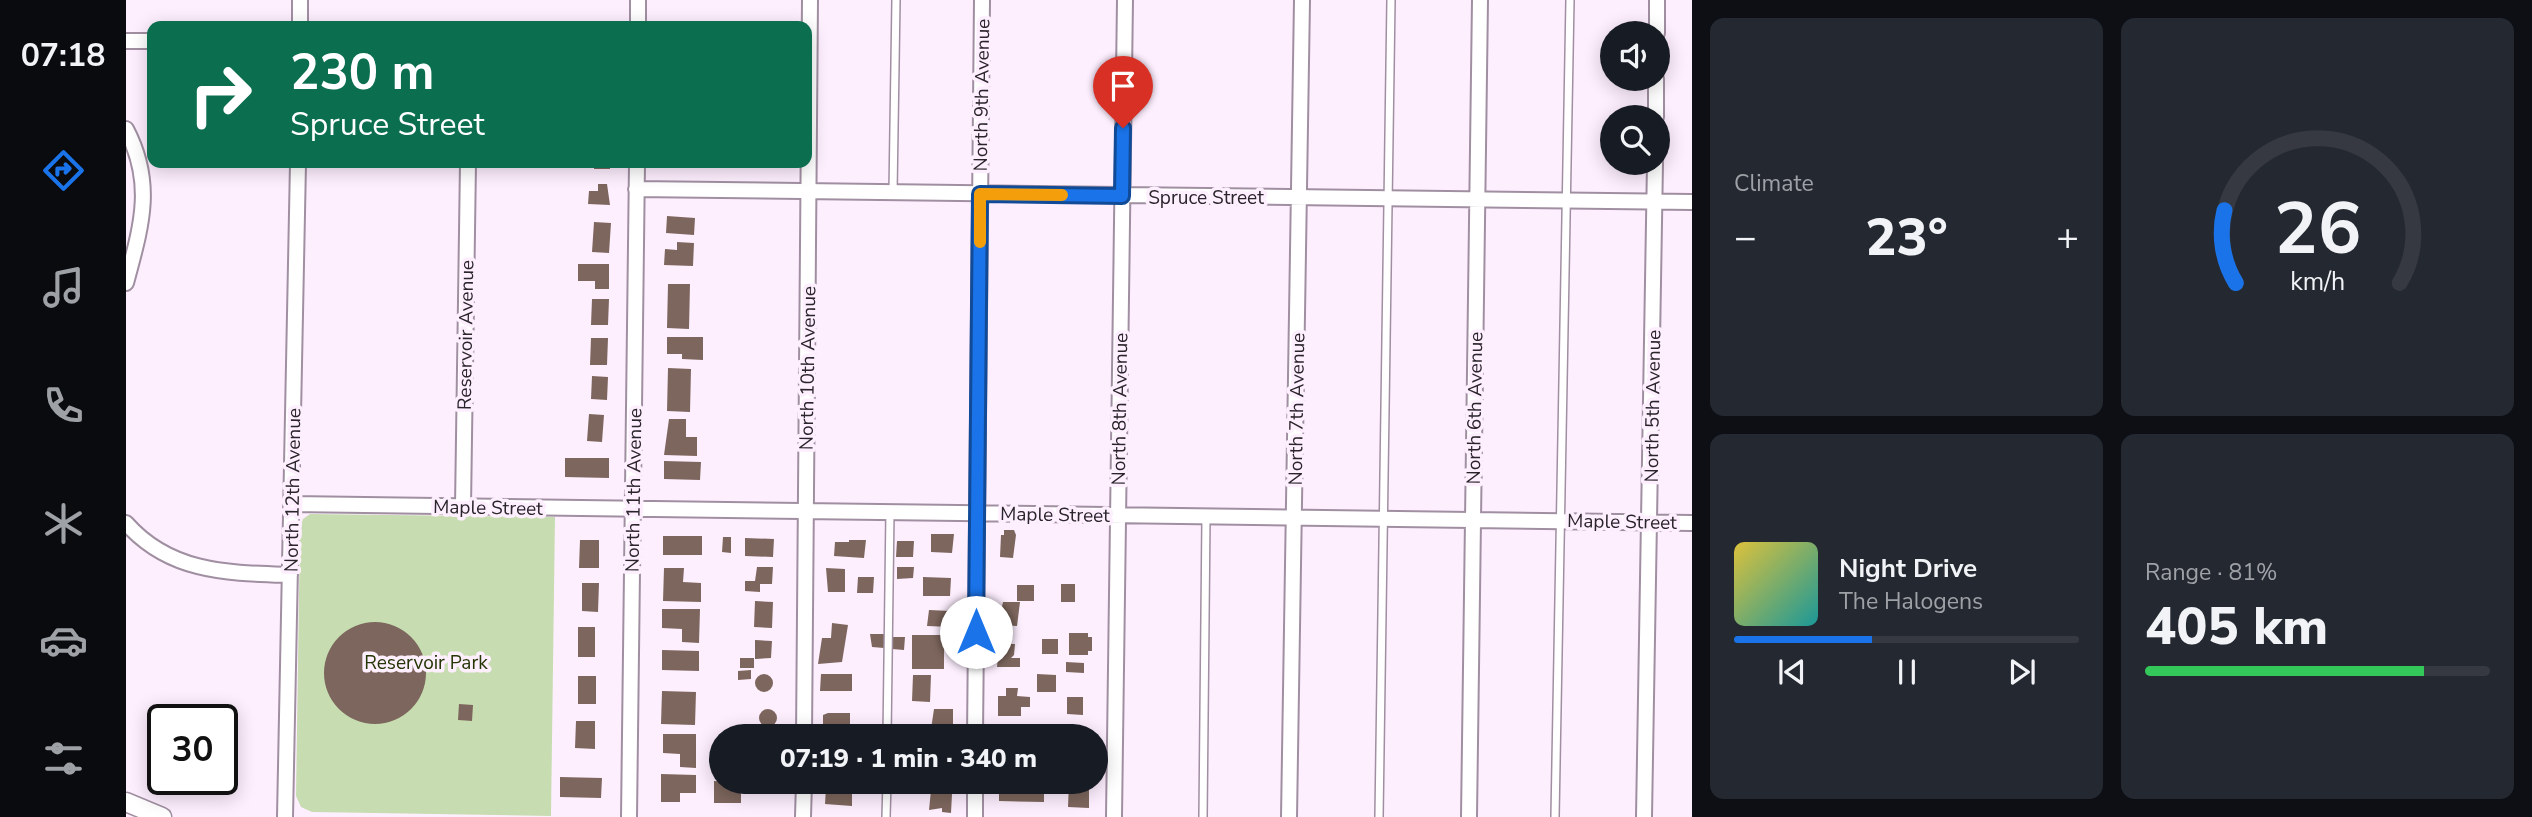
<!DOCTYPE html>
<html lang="en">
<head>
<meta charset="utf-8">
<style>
  :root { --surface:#171b24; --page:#242831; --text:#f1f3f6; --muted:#9ea1a6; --line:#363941; --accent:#1a73e8 }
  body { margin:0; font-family:"Nunito Sans",sans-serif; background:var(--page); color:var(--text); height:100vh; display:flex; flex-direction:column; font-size:26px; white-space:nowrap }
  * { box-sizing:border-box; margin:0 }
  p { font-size:23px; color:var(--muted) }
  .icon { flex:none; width:38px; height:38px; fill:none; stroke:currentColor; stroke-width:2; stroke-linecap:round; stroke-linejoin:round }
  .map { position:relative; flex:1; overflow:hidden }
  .drawer { display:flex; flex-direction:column; gap:18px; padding:18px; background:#0d0f14; width:840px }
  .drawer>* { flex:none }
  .hud { position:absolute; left:21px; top:21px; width:665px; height:147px; border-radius:14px; box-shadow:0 4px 18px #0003; background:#0b6e4f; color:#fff; overflow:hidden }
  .tools { position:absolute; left:1474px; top:21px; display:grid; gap:14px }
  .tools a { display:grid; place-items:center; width:70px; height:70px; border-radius:50%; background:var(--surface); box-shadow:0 4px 18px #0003; font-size:35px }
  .speed { position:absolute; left:21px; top:704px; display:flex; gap:14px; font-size:35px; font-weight:700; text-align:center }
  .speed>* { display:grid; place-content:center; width:91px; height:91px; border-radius:50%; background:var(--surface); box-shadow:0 4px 18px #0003; line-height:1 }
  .speed .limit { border:4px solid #111; border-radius:10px; background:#fff; color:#111 }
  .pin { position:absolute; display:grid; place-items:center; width:60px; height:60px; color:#fff; margin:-72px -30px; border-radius:50% 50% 50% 0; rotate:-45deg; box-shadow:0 0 7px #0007 }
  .pin .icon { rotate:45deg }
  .me { position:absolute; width:77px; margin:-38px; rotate:0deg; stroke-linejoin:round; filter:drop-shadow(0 0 5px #0008) }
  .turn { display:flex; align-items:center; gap:24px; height:147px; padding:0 28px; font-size:32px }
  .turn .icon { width:91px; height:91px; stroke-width:2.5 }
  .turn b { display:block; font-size:49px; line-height:60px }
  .big { font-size:52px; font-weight:800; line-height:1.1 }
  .drawer .tile { flex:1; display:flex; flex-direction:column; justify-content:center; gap:10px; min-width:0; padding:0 24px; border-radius:14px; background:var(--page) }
  .drawer .dial { align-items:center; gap:0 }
  .dial svg { height:182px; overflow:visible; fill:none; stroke:var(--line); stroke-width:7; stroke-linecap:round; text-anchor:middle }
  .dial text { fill:var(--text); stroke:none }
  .song { display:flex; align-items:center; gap:21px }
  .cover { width:84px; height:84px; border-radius:10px; background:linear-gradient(135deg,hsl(50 70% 55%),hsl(180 70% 35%)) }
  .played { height:7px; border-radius:4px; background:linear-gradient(90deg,var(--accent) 40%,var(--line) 40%) }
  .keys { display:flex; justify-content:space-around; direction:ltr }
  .heat { display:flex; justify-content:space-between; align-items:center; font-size:38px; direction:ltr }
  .charge { height:10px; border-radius:5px; background:linear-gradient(90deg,#34c759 81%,var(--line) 0) }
  .drawer .tiles { flex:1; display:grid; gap:18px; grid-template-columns:repeat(2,1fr) }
  .trip { position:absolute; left:583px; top:724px; width:399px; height:70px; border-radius:35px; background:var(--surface); box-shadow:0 4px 18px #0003; font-weight:800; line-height:70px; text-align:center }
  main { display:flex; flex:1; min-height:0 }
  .dock { display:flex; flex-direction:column; width:126px; justify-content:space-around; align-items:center; background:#090b0e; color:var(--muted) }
  .dock .icon { width:49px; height:49px }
  .dock .on { color:var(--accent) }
  .dock b { font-size:32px; color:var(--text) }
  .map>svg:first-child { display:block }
  .green { fill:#c7ddb1 }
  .building { fill:#7d665d }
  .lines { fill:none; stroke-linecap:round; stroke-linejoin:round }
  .service-casing { stroke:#a08fa1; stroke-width:10 }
  .minor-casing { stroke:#a08fa1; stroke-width:18 }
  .tertiary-casing { stroke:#a08fa1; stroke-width:21 }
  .service { stroke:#fff; stroke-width:7 }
  .minor { stroke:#fff; stroke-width:14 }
  .tertiary { stroke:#fff; stroke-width:18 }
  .route-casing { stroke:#114b97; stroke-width:18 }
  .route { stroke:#1a73e8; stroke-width:12 }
  .slow { stroke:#f59e0b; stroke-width:12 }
  .labels { text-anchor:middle; stroke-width:7; stroke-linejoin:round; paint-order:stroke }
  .street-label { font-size:19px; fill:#2a242b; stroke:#feefff }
  .park-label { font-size:19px; fill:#233604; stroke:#feefff }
</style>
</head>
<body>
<main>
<nav class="dock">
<b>07:18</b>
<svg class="icon on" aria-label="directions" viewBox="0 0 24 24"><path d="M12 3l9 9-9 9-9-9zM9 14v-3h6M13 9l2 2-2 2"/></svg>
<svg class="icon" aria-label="music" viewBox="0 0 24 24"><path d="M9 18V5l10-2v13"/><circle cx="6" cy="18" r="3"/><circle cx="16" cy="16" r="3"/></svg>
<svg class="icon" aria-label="phone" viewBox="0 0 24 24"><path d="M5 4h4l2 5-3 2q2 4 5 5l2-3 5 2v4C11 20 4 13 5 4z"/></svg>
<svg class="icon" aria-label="climate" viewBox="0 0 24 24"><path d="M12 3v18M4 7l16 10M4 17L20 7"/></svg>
<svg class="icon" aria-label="car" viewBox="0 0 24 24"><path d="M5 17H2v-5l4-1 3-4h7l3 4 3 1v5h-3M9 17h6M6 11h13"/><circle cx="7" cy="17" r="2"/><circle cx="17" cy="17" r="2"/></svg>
<svg class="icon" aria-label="filters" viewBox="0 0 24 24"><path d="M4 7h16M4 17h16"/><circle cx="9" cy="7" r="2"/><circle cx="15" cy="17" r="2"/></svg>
</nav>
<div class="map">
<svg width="1566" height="817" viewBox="0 0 1566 817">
  <rect width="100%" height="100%" fill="#feefff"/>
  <path class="green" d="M184,514L429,517L425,816L186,812L175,807L170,796L174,528L177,519Z"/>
  <path class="building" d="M468,163H484V169H468Z
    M472,184H481L484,205L462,204L463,191H472Z
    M541,216L569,218L568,235L540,233Z
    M468,222L485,223L483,253L466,252Z
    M551,242L568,243L567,266L538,265L539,249L551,250Z
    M452,264H483V289H469V281H452Z
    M542,284H564L563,329L541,328Z
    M466,299H483L482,325H465Z
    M541,337H577V360L556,359V354H541Z
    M465,338H482L481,365H464Z
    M542,368L565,369L564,412L541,411Z
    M466,376L482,377L481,400L465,399Z
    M463,414L478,415L476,442L461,441Z
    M543,419H560V437H571V456L538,455Z
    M439,458H483V478L439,477Z
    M538,461L575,462L574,480L538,479Z
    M878,530H888L890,535L887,558L874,557L875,535H878Z
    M805,534H828L826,553L805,552Z
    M537,536H576V555H537Z
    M597,537H605V553L596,552Z
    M619,538L648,539L647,557L619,556Z
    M454,540H473V568H453Z
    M723,540H740L738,558L708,556L709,542H723Z
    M771,541H788L787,557H770Z
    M631,567H647L646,584H634V592L619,591V581H629Z
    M771,567H788L787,578L771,579Z
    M538,568H558L557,582L575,583V602L537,601Z
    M700,568L719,569V592H702Z
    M732,577H748L747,593H731Z
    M797,577L825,578L824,596H797Z
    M456,583H473L472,612L456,611Z
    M935,584H949V602H935Z
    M891,585H908V601H891Z
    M629,601L647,602L646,628L628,627Z
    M877,602H894L891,626L872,625Z
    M536,609H574L573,643L556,642V629L536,628Z
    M803,610L825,611V627L801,626Z
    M198 673a51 51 0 1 1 102 0a51 51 0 1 1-102 0Z
    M706,623L722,625L716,662L692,664L696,638H705Z
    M452,627H469V657H452Z
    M943,633H962V637H966V651H962V655H943Z
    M744,634H759L758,648L746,647Z
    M786,635H818V669H786Z
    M767,637H779L778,650L766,649Z
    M916,639H932V654H916Z
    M629,640L646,641L645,658L629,659Z
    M873,644H889L888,655L885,658H894V667H871Z
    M536,650L573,651V671L536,670Z
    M614,658H628V668H614Z
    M940,662L958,663V673L940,672Z
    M625,670V679L612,680V671Z
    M695,674H726V691H694Z
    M911,674L930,675V692H911Z
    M629 683a9 9 0 1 1 18 0a9 9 0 1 1-18 0Z
    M787,675H805L804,702L786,701Z
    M452,676H470V704H452Z
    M880,688H892L891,696L904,697V707H895V716H872V696H880Z
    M536,691L570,692L569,725L535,724Z
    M941,697H957V715L941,714Z
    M333,704L347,705L346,721L332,720Z
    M808,709H827V736H804Z
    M633 718a9 9 0 1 1 18 0a9 9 0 1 1-18 0Z
    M702,713H724V731H697V715Z
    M450,721H469V749L449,748Z
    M537,734H570V768L554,767V754L537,753Z
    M535,774L570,775V793H554V802H535Z
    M434,777L476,778L475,798L434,797Z
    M588,781L615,782V803H588Z
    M629,782H656L655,791L639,790V787H629Z
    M726,782V806L699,804L700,787H707L708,783Z
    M744,782H757L758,793H745Z
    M809,782H821V788H809Z
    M943,782L963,783V808L942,807Z
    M873,785L918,786V802L873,801Z
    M805,790L826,794L825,813L816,812V808L803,810Z"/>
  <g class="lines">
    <g class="service-casing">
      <path id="service" d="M767,192L770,0
        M761,737L764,511
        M760,817L761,782
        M1077,817L1080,517
        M1253,817L1265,0
        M1429,817L1444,0"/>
    </g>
    <g class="minor-casing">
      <path id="minor" d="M174,0V26
        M512,26V0
        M1531,33V0
        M0,41H26
        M1530,117V79
        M0,129C29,184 15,227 0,283
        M510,189L1566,202
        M166,504L1566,523
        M337,507L342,163
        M0,523C44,573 102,573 164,575
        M678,737L684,0
        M849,737L856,0
        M159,817L172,163
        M503,817L511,163
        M677,817L678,782
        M849,817V782
        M988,817L999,0
        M1163,817L1176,0
        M1343,817L1354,0
        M1518,817L1529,163"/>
    </g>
    <g class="tertiary-casing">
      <path id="tertiary" d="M0,802L36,817"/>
    </g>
    <use href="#service" class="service"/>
    <use href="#minor" class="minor"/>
    <use href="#tertiary" class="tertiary"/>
  </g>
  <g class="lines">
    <g class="route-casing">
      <path id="route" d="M850,632L854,194L996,196L997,128"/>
    </g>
    <use href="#route" class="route"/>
    <path class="slow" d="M854,242V194L936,195"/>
  </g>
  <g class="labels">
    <g class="street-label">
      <text transform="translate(855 95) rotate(-89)" y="7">North 9th Avenue</text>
      <text x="1080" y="204">Spruce Street</text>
      <text transform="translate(339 335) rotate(-89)" y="7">Reservoir Avenue</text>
      <text transform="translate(681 368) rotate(-89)" y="7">North 10th Avenue</text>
      <text transform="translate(1526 406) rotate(-89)" y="7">North 5th Avenue</text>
      <text transform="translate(1348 408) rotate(-89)" y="7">North 6th Avenue</text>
      <text transform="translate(993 409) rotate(-89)" y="7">North 8th Avenue</text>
      <text transform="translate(1170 409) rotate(-89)" y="7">North 7th Avenue</text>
      <text transform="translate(166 490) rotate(-89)" y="7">North 12th Avenue</text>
      <text transform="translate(507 490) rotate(-89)" y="7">North 11th Avenue</text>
      <text transform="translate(362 507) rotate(1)" y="7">Maple Street</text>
      <text transform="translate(929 514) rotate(1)" y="7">Maple Street</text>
      <text transform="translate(1496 521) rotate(1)" y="7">Maple Street</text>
    </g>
    <g class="park-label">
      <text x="300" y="669">Reservoir Park</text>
    </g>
  </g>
</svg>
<div class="tools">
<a><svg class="icon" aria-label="sound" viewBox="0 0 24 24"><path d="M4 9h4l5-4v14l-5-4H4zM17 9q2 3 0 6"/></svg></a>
<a><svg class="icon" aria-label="search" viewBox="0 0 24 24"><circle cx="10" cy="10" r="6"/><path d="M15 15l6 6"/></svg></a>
</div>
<div class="speed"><div class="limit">30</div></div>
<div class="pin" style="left:997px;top:128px;background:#d93025"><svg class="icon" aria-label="arrive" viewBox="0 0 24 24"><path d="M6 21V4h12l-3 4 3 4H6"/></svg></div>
<svg class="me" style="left:850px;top:632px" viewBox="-20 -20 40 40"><circle r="19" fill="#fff"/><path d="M0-13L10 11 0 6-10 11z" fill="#1a73e8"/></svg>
<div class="trip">07:19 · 1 min · 340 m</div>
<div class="hud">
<div class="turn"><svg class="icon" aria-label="right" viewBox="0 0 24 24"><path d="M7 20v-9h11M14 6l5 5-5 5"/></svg><div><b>230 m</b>Spruce Street</div></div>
</div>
</div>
<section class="drawer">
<div class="tiles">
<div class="tile"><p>Climate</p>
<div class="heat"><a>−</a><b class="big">23°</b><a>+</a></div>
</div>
<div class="tile dial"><svg viewBox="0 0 100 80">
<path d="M14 69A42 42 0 1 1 86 69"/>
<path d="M14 69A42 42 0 0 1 9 37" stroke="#1a73e8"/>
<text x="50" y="56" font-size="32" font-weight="700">26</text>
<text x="50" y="72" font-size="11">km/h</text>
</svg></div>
<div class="tile">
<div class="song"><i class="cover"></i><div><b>Night Drive</b><p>The Halogens</p></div></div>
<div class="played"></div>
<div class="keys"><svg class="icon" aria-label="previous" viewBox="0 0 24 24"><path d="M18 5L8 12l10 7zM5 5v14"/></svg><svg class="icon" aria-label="pause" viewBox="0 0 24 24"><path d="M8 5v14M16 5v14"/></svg><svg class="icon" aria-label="next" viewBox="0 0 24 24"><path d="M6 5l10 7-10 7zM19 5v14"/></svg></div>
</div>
<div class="tile"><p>Range · 81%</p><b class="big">405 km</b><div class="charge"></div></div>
</div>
</section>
</main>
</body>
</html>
